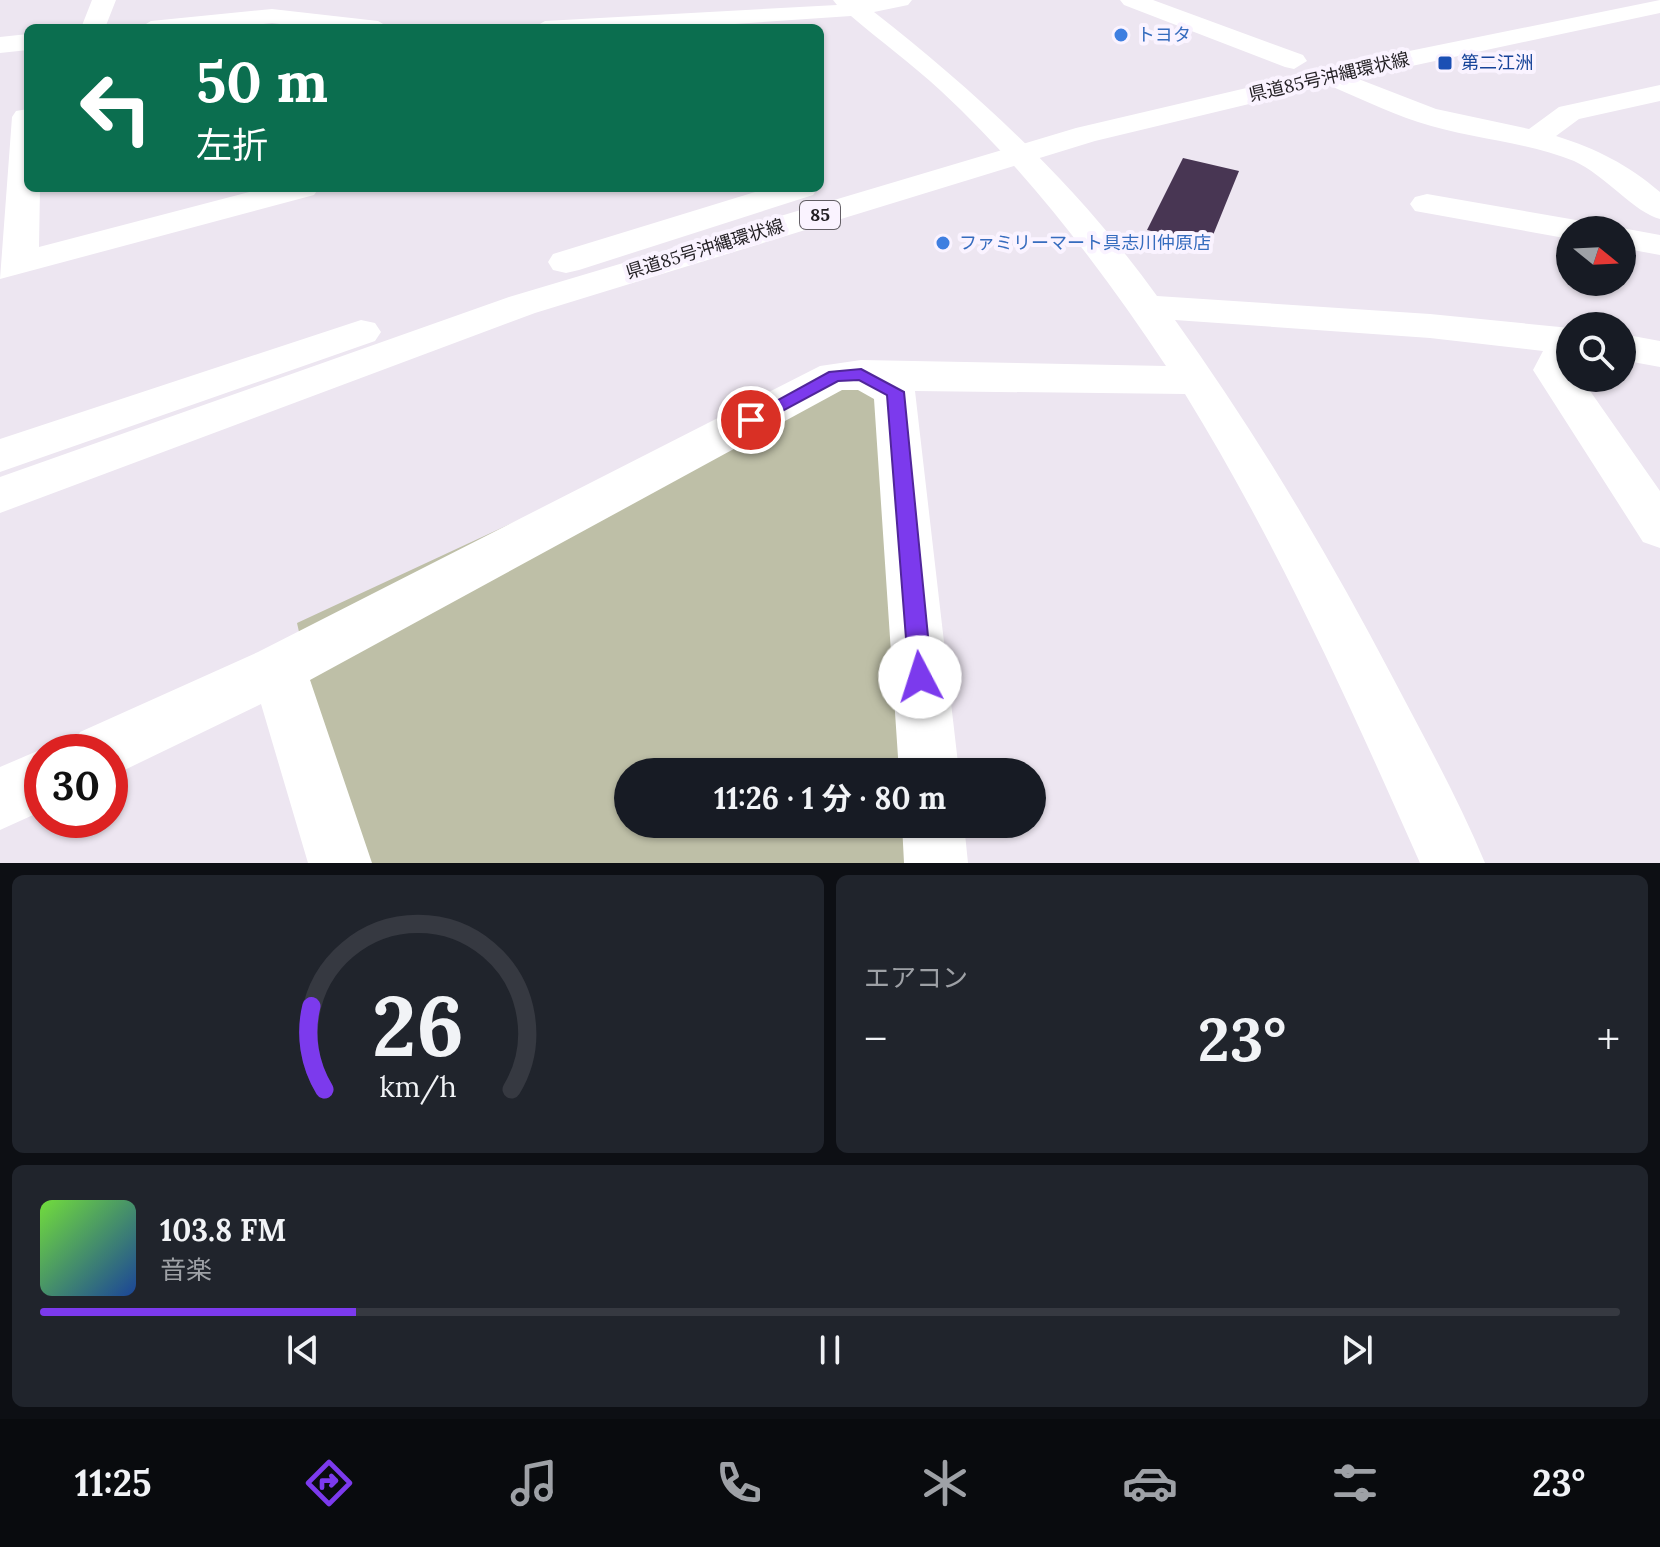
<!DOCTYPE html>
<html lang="ja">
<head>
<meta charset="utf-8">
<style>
  :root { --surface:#171b24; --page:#20242c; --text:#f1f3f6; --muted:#9ea1a6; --line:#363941; --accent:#7c3aed }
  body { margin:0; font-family:Lora,"Noto Sans JP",serif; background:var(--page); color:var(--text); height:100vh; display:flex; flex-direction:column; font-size:30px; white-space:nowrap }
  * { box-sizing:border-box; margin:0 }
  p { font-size:26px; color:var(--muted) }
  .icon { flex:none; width:44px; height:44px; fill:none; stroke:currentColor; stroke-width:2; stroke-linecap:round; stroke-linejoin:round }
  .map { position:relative; height:863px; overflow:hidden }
  .panel { display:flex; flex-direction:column; gap:12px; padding:12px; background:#0d0f14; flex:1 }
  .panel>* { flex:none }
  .guide { position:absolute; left:24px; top:24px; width:800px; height:168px; border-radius:12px; box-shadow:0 2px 6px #0004; background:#0b6e4f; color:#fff; overflow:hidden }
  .needle { width:52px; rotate:108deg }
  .buttons { position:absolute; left:1556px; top:216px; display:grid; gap:16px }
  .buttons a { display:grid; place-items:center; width:80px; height:80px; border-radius:50%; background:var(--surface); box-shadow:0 2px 6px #0004; font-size:40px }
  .speed { position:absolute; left:24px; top:734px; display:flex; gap:16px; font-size:40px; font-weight:700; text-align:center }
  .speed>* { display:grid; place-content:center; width:104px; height:104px; border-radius:50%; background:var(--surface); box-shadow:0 2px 6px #0004; line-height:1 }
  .speed .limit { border:12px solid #d22; background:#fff; color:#111 }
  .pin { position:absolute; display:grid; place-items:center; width:68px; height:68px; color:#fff; margin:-34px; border:4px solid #fff; border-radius:50%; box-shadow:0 2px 8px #0007 }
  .me { position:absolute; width:88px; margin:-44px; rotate:355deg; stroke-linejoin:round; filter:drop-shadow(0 0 6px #0008) }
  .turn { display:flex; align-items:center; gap:28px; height:168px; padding:0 40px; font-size:36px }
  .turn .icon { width:104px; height:104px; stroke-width:2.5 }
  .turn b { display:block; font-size:56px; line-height:68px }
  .big { font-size:60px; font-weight:700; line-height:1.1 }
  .panel .tile { flex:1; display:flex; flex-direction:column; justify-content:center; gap:12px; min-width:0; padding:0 28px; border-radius:12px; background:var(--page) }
  .panel .dial { align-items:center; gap:0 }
  .dial svg { height:208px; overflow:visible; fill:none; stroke:var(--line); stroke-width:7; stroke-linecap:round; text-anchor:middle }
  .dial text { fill:var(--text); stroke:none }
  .song { display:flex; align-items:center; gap:24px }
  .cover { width:96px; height:96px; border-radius:12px; background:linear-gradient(135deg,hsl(100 70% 55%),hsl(220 70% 35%)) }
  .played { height:8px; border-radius:4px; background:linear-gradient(90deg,var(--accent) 20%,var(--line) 20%) }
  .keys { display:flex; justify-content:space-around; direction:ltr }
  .heat { display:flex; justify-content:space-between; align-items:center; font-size:44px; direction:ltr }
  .panel .tiles { flex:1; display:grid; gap:12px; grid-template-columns:1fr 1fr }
  .tile:last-child { grid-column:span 2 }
  .trip { position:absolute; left:614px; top:758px; width:432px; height:80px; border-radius:40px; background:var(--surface); box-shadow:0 2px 6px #0004; font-weight:700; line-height:80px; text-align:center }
  .dock { display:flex; height:128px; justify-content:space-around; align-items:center; background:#090b0e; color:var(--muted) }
  .dock .icon { width:56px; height:56px }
  .dock .current { color:var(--accent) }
  .dock b { font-size:36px; color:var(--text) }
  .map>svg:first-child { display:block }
  .green { fill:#bebfa7 }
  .building { fill:#483653 }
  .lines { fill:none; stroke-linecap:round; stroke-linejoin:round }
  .minor { fill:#fff; fill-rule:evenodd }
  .major { fill:#fff; fill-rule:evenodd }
  .route { fill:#7c3aed; stroke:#51269a; stroke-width:2 }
  .shop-dot { fill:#3f7fe0; stroke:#faf3ff; stroke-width:3 }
  .transit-dot { fill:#1a4fb4; stroke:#faf3ff; stroke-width:3 }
  .labels { text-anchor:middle; stroke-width:8; stroke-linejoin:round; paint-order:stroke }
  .far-shop-label { font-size:18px; fill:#366cbe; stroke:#faf3ff; text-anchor:start }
  .far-transit-label { font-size:18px; fill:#164399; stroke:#faf3ff; text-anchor:start }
  .far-street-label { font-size:18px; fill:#221f23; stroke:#faf3ff }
  .shield { fill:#faf3ff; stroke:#635f65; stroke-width:2 }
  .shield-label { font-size:18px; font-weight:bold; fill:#221f23 }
</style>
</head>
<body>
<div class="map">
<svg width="1660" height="863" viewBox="0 0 1660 863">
  <rect width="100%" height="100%" fill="#ede6f1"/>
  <path class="green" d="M829,376L897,393L924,772H628V824H928L931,863H351L297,623Z"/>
  <path class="building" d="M1183,158L1239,171L1209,245L1147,230Z"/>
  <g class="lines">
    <path class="minor" d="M92,0H116L105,28H81Z
      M833,0H912L908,5L874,12C980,95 1078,186 1157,296L1430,314L1570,328V378H1581L1660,491V548L1643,542L1533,370L1543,351L1430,338L1175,320C1257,434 1328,554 1393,678C1425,739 1459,800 1485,863H1420C1349,703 1277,543 1185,394L915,391L959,772H899L874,399L858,390H842L310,680L372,863H308L261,704L110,777V752H71L80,732L258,652L820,366L861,360L1166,366C1100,267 1028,172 941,91C912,64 880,41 851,16L676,28H533L545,21L837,5Z
      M1120,0H1153L1303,55L1307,61L1294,69L1285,67L1124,5Z
      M272,9L378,21L390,28H314L272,23L224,28H139L151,21Z
      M28,34V50L0,53V37Z
      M1330,68L1436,109L1529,129L1559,107L1660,85V101L1579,119L1556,136C1597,149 1627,164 1660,192V219C1635,213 1605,175 1574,161C1524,141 1469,139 1418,122C1385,111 1353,95 1321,82L1317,76L1321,70Z
      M28,109V188H40L39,247L265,188H319L314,195L0,279L12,117L16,111Z
      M1427,194L1576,220L1588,223L1593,230H1570V239L1415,211L1410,204L1415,197Z
      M1622,228L1660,235V255L1622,248V230H1612Z
      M1622,334L1660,341V367L1622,360Z
      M42,749L49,752H42V811L0,830V767Z
      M902,824H964L968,863H904Z"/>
    <path class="major" d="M1660,0V13L1365,76L1095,141L535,313L0,513V477L509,297L1076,128L1365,60Z
      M768,188H818L813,195L579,270L566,273L553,270L548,262L553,254Z
      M361,320L375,323L381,332L375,341L0,472V439Z"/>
  </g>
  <path class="route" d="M861,369L904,392L932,677L928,684L920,687L912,684L909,677L887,395L859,380L838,381L758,424H745L742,420L829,372Z"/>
  <g class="shop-dot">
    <circle cx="1121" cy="35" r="8"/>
    <circle cx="943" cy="243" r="8"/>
  </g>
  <rect class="transit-dot" x="1437" y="55" width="16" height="16" rx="4"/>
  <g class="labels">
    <g class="far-shop-label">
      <text x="1137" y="41">トヨタ</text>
      <text x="959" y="249">ファミリーマート具志川仲原店</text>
    </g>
    <g class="far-transit-label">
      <text x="1461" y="69">第二江洲</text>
    </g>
    <g class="far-street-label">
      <text transform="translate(1329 77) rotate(-13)" y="6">県道85号沖縄環状線</text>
      <text transform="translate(705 249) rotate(-17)" y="6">県道85号沖縄環状線</text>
    </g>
    <rect class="shield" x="800" y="201" width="40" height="28" rx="6"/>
    <g class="shield-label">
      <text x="820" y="221">85</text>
    </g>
  </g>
</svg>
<div class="buttons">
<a><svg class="needle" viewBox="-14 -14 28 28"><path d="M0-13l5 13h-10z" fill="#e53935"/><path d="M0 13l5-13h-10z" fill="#9ea1a6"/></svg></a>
<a><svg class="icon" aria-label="search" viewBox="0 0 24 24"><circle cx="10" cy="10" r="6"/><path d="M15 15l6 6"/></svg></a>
</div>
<div class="speed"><div class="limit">30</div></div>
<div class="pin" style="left:751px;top:420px;background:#d93025"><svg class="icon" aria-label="arrive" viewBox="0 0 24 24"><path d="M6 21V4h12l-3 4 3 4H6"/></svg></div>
<svg class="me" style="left:920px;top:677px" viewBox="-20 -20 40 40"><circle r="19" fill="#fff"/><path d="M0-13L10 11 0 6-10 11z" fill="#7c3aed"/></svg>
<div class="trip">11:26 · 1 分 · 80 m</div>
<div class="guide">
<div class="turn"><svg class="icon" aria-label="left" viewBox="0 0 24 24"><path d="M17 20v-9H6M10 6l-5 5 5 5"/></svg><div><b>50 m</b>左折</div></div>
</div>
</div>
<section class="panel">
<div class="tiles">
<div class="tile dial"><svg viewBox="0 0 100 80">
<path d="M14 69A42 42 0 1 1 86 69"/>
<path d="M14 69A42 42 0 0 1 9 37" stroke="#7c3aed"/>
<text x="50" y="56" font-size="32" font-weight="700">26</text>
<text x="50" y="72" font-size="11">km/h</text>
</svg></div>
<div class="tile"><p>エアコン</p>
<div class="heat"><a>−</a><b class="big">23°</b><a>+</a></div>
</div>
<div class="tile">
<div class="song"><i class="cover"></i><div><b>103.8 FM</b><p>音楽</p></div></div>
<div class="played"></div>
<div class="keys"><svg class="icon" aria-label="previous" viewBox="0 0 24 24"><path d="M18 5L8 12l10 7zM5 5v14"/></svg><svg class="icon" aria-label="pause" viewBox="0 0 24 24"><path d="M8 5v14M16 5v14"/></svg><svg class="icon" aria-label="next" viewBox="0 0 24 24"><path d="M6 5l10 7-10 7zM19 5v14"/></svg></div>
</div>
</div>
</section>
<nav class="dock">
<b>11:25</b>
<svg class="icon current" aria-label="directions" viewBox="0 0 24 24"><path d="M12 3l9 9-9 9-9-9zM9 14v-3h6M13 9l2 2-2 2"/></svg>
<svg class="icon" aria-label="music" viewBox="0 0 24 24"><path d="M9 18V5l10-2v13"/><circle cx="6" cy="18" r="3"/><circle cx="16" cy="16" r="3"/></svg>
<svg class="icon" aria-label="phone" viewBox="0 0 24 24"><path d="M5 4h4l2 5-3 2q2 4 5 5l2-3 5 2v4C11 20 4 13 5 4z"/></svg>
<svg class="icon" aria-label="climate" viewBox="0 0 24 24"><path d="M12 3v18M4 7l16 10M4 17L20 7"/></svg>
<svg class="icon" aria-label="car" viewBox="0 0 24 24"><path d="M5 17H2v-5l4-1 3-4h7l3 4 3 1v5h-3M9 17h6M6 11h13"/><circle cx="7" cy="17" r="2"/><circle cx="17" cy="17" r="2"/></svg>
<svg class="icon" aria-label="filters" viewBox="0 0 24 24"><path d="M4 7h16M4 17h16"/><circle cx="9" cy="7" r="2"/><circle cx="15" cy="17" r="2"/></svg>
<b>23°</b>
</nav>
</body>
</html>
